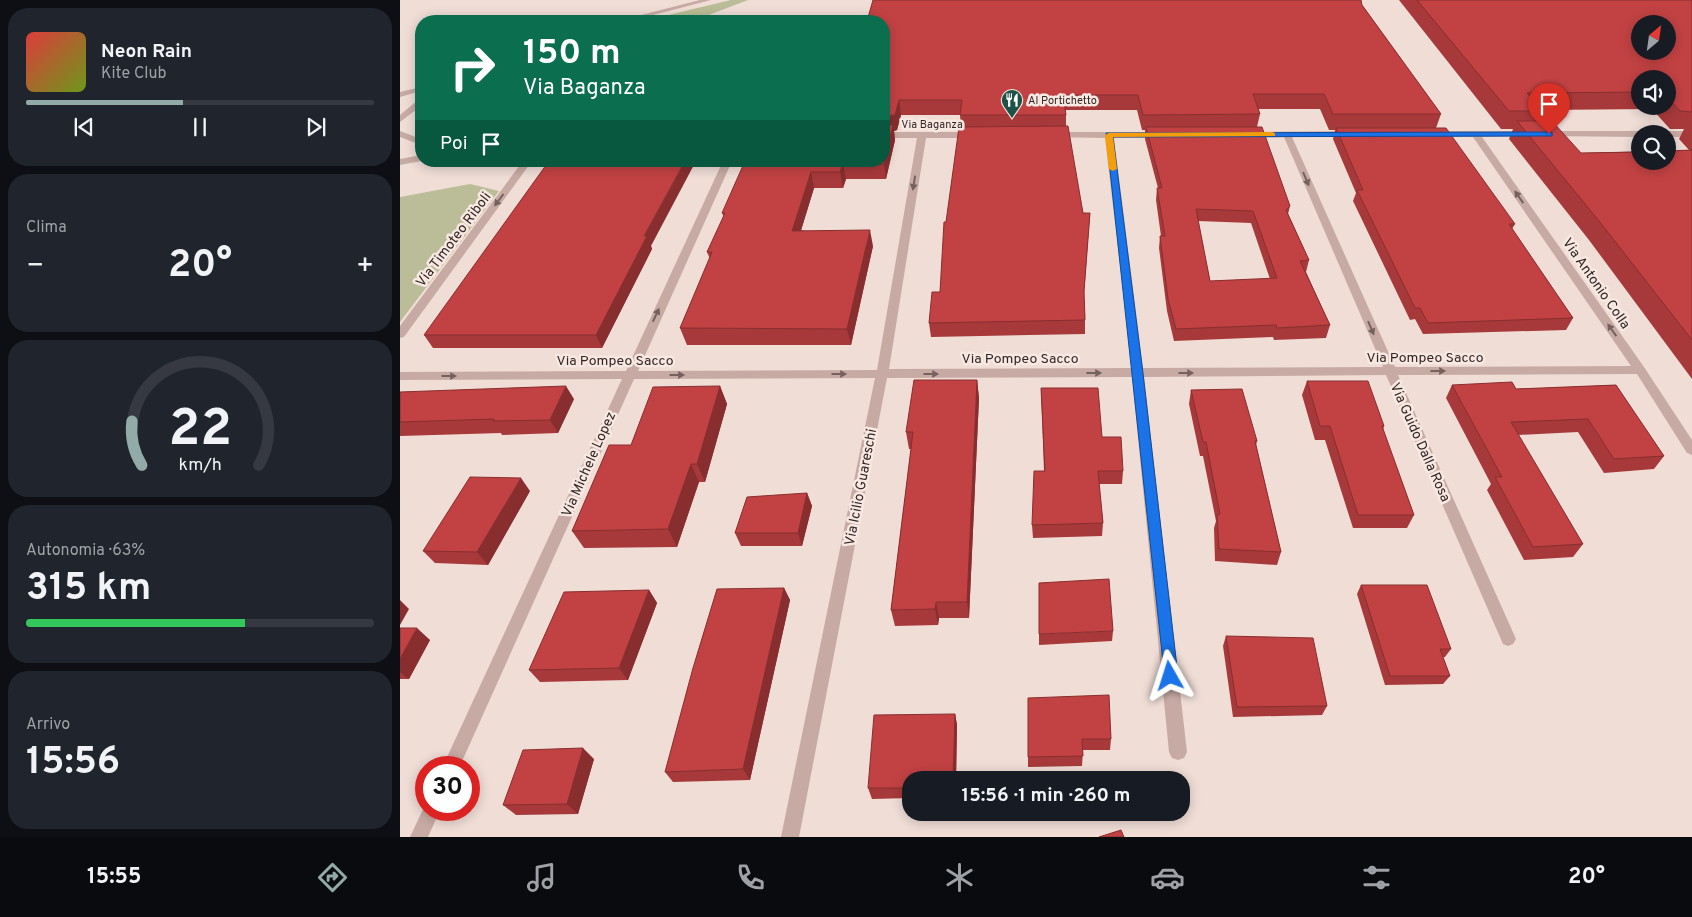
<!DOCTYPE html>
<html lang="it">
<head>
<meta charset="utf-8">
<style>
  :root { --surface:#171b24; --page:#20242c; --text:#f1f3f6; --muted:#9ea1a6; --line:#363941; --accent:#91aba8 }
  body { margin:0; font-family:Overpass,sans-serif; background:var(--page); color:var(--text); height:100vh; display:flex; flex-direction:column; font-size:19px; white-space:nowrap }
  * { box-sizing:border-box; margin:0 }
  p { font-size:16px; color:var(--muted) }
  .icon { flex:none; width:28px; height:28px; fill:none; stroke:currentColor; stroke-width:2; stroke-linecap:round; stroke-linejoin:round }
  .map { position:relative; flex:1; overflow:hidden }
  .details { display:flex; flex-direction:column; gap:8px; padding:8px; background:#0d0f14; width:400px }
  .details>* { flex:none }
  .banner { position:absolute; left:15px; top:15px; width:475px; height:152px; border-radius:20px; box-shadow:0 2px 12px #0003; background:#0b6e4f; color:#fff; overflow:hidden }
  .needle { width:32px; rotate:29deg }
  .buttons { position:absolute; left:1231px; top:15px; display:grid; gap:10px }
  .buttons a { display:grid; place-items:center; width:45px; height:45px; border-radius:50%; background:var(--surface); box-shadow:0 2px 12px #0003; font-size:25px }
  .speed { position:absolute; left:15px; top:756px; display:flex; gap:10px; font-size:25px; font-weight:700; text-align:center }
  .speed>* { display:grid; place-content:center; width:65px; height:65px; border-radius:50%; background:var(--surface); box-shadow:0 2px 12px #0003; line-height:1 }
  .speed .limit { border:8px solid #d22; background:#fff; color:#111 }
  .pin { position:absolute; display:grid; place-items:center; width:42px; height:42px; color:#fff; margin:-51px -21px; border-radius:50% 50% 50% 0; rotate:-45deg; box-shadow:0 0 5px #0007 }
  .pin .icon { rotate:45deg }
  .me { position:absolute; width:55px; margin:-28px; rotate:354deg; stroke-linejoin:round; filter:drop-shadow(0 0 4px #0008) }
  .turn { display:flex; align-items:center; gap:18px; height:105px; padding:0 25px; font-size:22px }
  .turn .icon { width:65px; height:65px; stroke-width:2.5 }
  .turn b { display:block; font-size:35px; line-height:42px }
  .then { display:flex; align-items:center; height:48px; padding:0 25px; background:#0003; gap:10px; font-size:19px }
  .big { font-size:38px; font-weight:700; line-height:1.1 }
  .details .widget { flex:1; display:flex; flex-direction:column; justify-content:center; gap:8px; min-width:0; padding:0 18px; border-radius:20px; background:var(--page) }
  .details .dial { align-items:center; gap:0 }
  .dial svg { height:130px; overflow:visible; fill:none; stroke:var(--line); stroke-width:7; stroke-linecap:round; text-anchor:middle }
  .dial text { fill:var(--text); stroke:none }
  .song { display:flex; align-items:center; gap:15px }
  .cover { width:60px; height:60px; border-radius:8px; background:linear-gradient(135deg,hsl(0 70% 55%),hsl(80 70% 35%)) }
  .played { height:5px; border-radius:2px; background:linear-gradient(90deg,var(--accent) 45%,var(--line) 45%) }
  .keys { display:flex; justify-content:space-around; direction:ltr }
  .heat { display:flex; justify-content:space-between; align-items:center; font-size:28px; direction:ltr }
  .charge { height:8px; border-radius:4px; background:linear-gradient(90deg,#34c759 63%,var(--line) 0) }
  .trip { position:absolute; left:502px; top:771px; width:288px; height:50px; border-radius:20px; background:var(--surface); box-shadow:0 2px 12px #0003; font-weight:700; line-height:50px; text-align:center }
  .tab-bar { display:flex; height:80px; justify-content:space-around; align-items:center; background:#090b0e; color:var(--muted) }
  .tab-bar .icon { width:35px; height:35px }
  .tab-bar .selected { color:var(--accent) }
  .tab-bar b { font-size:22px; color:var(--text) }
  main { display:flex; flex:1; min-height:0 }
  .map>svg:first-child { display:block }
  .green { fill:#babd97 }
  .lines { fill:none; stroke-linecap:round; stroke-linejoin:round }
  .minor { fill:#c7aaa3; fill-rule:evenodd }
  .tertiary { fill:#c7aaa3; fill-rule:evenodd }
  .wall { fill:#a7393a; fill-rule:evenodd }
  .shaded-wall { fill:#882e2f }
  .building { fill:#c24243; stroke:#882e2f; fill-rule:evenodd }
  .oneway { fill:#75615e }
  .route { fill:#1a73e8; stroke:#114b97 }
  .slow { fill:#f59e0b }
  .labels { text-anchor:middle; stroke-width:5; stroke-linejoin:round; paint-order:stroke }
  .far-poi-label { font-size:11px; fill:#322625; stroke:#f8e8e2; text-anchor:start }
  .far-street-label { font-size:11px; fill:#322625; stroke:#f8e8e2 }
  .street-label { font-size:14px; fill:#322625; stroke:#f8e8e2 }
</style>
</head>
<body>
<main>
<section class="details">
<div class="widget">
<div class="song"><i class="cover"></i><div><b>Neon Rain</b><p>Kite Club</p></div></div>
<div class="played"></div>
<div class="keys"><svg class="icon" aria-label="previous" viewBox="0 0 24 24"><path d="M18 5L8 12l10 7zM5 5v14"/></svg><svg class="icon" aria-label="pause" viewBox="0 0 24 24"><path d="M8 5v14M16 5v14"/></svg><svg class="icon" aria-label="next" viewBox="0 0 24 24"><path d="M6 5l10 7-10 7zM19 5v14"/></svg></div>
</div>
<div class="widget"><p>Clima</p>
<div class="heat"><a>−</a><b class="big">20°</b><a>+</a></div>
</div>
<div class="widget dial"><svg viewBox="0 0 100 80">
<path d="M14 69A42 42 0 1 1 86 69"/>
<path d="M14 69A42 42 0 0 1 8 42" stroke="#91aba8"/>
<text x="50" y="56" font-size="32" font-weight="700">22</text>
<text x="50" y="72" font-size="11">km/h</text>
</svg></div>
<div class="widget"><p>Autonomia · 63%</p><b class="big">315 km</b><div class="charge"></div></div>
<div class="widget"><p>Arrivo</p><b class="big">15:56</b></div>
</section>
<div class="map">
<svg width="1292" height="837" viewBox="0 0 1292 837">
  <rect width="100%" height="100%" fill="#efddd6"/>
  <path class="green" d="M331,0H348L293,21H243Z
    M70,184L99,191L0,322V197Z"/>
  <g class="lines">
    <path class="minor" d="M0,131L21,139V145L0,137Z
      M950,131L954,134L953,136L892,137L995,367L1231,366L1073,137H1035L1031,134L1035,131H1128L1132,134L1131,136L1082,137L1244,367L1292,440V455L1287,453L1237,374L998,375L1116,639L1113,644L1108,646L1103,644L986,375L744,377L787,752L784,758L778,760L772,758L769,752L732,377L487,378L399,837H381L475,378L234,379L59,768H42L222,379L0,380V372L226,371L323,161H332L238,371L477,370L517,138H484V132H575L579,135L575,138H526L489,369L732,368L705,138L650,137L649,135L653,132H760L764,135L760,138H714L743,368L983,367L884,137L848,138L844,135L848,132Z
      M1148,131H1240L1244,134H1240V137L1145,136L1144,134Z
      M1268,131H1292V137H1268V134H1264Z
      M21,155V161L0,165V159Z
      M123,161H132L4,337L0,338V326Z
      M26,803V810H40L28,837H10Z"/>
    <path class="tertiary" d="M300,0H311L230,21H218Z
      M21,87V91L0,97V92Z
      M18,100H21V106L0,122V115Z"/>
  </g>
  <path class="wall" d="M999,0H1292V379L1189,240L1109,139L1113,129H1101ZM1240,79H1268V106H1240ZM1252,109L1270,129H1284L1279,139L1289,150L1181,153L1140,121L1144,111L1143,110Z
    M962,5L1041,114L1036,128L1115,224L1112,229L1173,318L1166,330L1023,334L1015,319L1010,320L953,201L956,193L933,139L935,130H929L920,109H858L860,114L857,127L890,206L888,214L909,260L906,272L930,325L926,338L874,340L873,337L774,341L767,311L759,248L760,236H761L756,200L757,188H758L745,139V130H742L737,110H665L666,115V126L683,213H690L684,295L685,320V334L531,337L529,323L540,292L546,222L561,127L560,115H501L497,130L494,131L495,140L486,179H446L443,188H414L401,230L473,246L451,345H287L280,328L310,259L307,252L324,217L322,213L484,21ZM798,221L851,223L870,279L810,281Z
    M251,246L252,249L202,348H33L24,335Z
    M577,380L579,398L569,618H539L538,625L495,626L491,610L511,449H509L506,432Z
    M907,381L984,426L983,430L1014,515L1007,528H953L925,440H915L902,395Z
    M1052,385L1116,389L1216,385L1264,456L1254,469L1204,473L1178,432L1118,435L1183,544L1173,557L1124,560L1087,490L1091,484L1046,398Z
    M320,386L327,404L305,482H299L277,547L184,548L172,531L231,445Z
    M641,388L702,437L723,471L722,484H699L703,523L702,536L633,538L632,525L644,471Z
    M791,390L857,441L856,445L881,552L877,565L815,561L814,528L816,521L803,456H800L789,404Z
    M0,392L174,399L158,433L102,435L101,433L0,436Z
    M130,491L88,565L35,563L23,551Z
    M407,493L412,506L402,546H341L335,533Z
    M961,585L1051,649L1045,657H1043L1050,676L1043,684L985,685L957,594Z
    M384,588L390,600L350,780L273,782L265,772Z
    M249,590L257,603L228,680L140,682L129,670Z
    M0,628L30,640L9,679H0Z
    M713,631L712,641L639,645V634Z
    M826,636L927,706L922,715L833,717L823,646Z
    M628,698L711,739L710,750H683L682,766L628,767Z
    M555,714L557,725L556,780H511V798L472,799L468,788Z
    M194,759L178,814L116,815L103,805Z"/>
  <path class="shaded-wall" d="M499,100L501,115L497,130L494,131L495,140L486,179L484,164V116Z
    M285,161H296L251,246L252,249L202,348L196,335L244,236Z
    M443,163L446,179L443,188L440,172Z
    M411,172L414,188L396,247L392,231Z
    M470,230L473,246L451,345L447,329Z
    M577,380L579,398L569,618L567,602Z
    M166,386L174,399L158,433L150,420Z
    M320,386L327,404L305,482L297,464Z
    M291,464L299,482L277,547L268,529Z
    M121,478L130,491L88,565L77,552Z
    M407,493L412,506L402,546L398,533Z
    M384,588L390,600L350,780L343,769Z
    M249,590L257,603L228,680L219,668Z
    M0,600L9,609L0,625Z
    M536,602L539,618L538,625L535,609Z
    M17,628L30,640L9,679L0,672V659Z
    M555,714L557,725L556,780H553Z
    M183,748L194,759L178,814L167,804Z"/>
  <path class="building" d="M473,0H961L962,5L1041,114H933L924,94H853L860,114L743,115L738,95H663L666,115H560L562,100H499L495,115L484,116V21H467Z
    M1017,0H1292V112L1280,111L1268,98V79H1240V92L1127,93L1144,111H1109ZM1240,24H1268V51H1240Z
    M1117,121H1152L1181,153L1240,152V161H1268V151L1292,150V340L1199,221Z
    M484,124L493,125L484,164L443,163L440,172H411L392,231L470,230L447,329L280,328L312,252H307L325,213H322L345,161H484Z
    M668,126L683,213H690L684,291L685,320L529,323L532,292H540L544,222H546L559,127Z
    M746,127H862L890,206L886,210L909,260L900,261L930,325L877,328L876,325L776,329L768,299L760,236H765L757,188H762ZM796,209L853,211L877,278L810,281Z
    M936,128H1046L1115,224H1109L1173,318L1028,323L1020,308H1015L957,190H963Z
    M149,161H285L244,236H247L196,335H24Z
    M514,380H577L567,602H536L535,609L491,610L513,432H506Z
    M907,381H968L984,426H982L1014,515H958L930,426H920Z
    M1112,382L1116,389L1216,385L1264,456L1214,459L1188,419L1111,422L1183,544L1133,547L1095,477H1102L1052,385Z
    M166,386L150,420L93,421L94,419L0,422V392Z
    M320,386L297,464H291L268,529L172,531L209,445H231L253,387Z
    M641,388H698L702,437H721L723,471H698L703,523L632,525L634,471H645Z
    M842,389L857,441H855L881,552L819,549L817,515L820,514L806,442H803L791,390Z
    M70,477L121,478L77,552L23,551Z
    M407,493L398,533H335L347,497Z
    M709,579L713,631L639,634V583Z
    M961,585H1027L1051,649H1040L1050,676H990Z
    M384,588L343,769L265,772L293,668L317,589Z
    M249,590L219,668L129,670L164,592Z
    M0,628H17L0,659Z
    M826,636L913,638L927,706L837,707Z
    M709,695L711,739H682L683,756L628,757V698Z
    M555,714L553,780H511V788H468L474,715Z
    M183,748L167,804L103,805L123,750Z
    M721,830L724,837H699Z"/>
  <defs><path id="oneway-solid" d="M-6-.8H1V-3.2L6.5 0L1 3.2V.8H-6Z" transform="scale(1.25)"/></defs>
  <g class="oneway">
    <use href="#oneway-solid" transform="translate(906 179) rotate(67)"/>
    <use href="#oneway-solid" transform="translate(514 183) rotate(99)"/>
    <use href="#oneway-solid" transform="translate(1119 197) rotate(-125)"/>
    <use href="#oneway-solid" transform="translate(99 200) rotate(127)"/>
    <use href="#oneway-solid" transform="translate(256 315) rotate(-65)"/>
    <use href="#oneway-solid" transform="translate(971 328) rotate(67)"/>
    <use href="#oneway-solid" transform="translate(1212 330) rotate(-125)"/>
    <use href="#oneway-solid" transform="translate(1038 371)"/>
    <use href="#oneway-solid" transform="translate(694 373)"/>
    <use href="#oneway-solid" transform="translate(786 373)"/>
    <use href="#oneway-solid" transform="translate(439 374)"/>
    <use href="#oneway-solid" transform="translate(531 374)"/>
    <use href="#oneway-solid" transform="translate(277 375)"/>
    <use href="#oneway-solid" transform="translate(49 376)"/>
  </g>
  <path class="route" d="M1149,132H1152V136L713,137L743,373L778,676L776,681L770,683L765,681L706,133Z"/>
  <path class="slow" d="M872,132L875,133V136L713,137L717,169L713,171L709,169L705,135L709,133Z"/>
  <defs>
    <g id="restaurant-pin" transform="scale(1.125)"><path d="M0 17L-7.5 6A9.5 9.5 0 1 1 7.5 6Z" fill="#1c5248" stroke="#f8e8e2"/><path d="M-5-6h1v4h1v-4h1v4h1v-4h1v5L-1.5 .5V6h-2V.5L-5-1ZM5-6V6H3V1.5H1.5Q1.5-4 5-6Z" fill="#fff"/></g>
  </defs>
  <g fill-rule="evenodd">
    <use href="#restaurant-pin" x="612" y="100"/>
  </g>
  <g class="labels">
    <g class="far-poi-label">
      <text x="628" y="104">Al Portichetto</text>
    </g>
    <g class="far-street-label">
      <text x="532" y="128">Via Baganza</text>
    </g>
    <g class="street-label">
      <text transform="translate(53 239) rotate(-53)" y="5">Via Timoteo Riboli</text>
      <text transform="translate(1197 283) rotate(55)" y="5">Via Antonio Colla</text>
      <text x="1025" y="362">Via Pompeo Sacco</text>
      <text x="620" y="363">Via Pompeo Sacco</text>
      <text x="215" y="365">Via Pompeo Sacco</text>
      <text transform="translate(1021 442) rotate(66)" y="5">Via Guido Dalla Rosa</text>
      <text transform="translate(188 464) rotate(-66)" y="5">Via Michele Lopez</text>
      <text transform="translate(460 487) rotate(-79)" y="5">Via Icilio Guareschi</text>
    </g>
  </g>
</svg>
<div class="buttons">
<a><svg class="needle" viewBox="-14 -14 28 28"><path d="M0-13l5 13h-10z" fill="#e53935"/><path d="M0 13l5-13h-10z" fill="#9ea1a6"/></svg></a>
<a><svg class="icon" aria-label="sound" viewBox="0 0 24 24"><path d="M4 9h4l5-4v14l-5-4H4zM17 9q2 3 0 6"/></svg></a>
<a><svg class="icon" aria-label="search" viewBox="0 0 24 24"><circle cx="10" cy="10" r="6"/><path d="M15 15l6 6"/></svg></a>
</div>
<div class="speed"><div class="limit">30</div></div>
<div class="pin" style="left:1149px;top:134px;background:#d93025"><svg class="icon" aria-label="arrive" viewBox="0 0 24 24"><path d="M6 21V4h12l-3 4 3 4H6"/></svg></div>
<svg class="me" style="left:770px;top:676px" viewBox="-20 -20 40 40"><path d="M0-17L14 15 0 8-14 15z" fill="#1a73e8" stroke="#fff" stroke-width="4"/></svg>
<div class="trip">15:56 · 1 min · 260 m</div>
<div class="banner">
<div class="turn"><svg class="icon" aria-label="right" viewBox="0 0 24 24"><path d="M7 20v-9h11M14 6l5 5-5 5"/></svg><div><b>150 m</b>Via Baganza</div></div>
<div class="then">Poi<svg class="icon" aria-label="arrive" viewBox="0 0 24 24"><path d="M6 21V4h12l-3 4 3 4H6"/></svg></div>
</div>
</div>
</main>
<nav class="tab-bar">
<b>15:55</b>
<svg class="icon selected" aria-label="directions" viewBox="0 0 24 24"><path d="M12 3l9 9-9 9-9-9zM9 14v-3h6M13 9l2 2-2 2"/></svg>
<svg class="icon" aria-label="music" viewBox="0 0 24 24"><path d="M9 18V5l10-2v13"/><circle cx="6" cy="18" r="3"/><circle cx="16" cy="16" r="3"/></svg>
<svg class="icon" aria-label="phone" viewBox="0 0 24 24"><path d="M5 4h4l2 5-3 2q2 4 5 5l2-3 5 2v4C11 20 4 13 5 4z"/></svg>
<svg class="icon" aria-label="climate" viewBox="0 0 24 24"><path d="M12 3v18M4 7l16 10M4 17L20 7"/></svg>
<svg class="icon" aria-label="car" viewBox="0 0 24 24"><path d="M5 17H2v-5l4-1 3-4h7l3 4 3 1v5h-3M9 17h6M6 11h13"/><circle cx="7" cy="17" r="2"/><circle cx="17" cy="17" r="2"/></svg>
<svg class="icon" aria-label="filters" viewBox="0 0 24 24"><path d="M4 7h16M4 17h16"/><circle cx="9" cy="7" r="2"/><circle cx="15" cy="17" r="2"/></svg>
<b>20°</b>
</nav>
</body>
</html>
